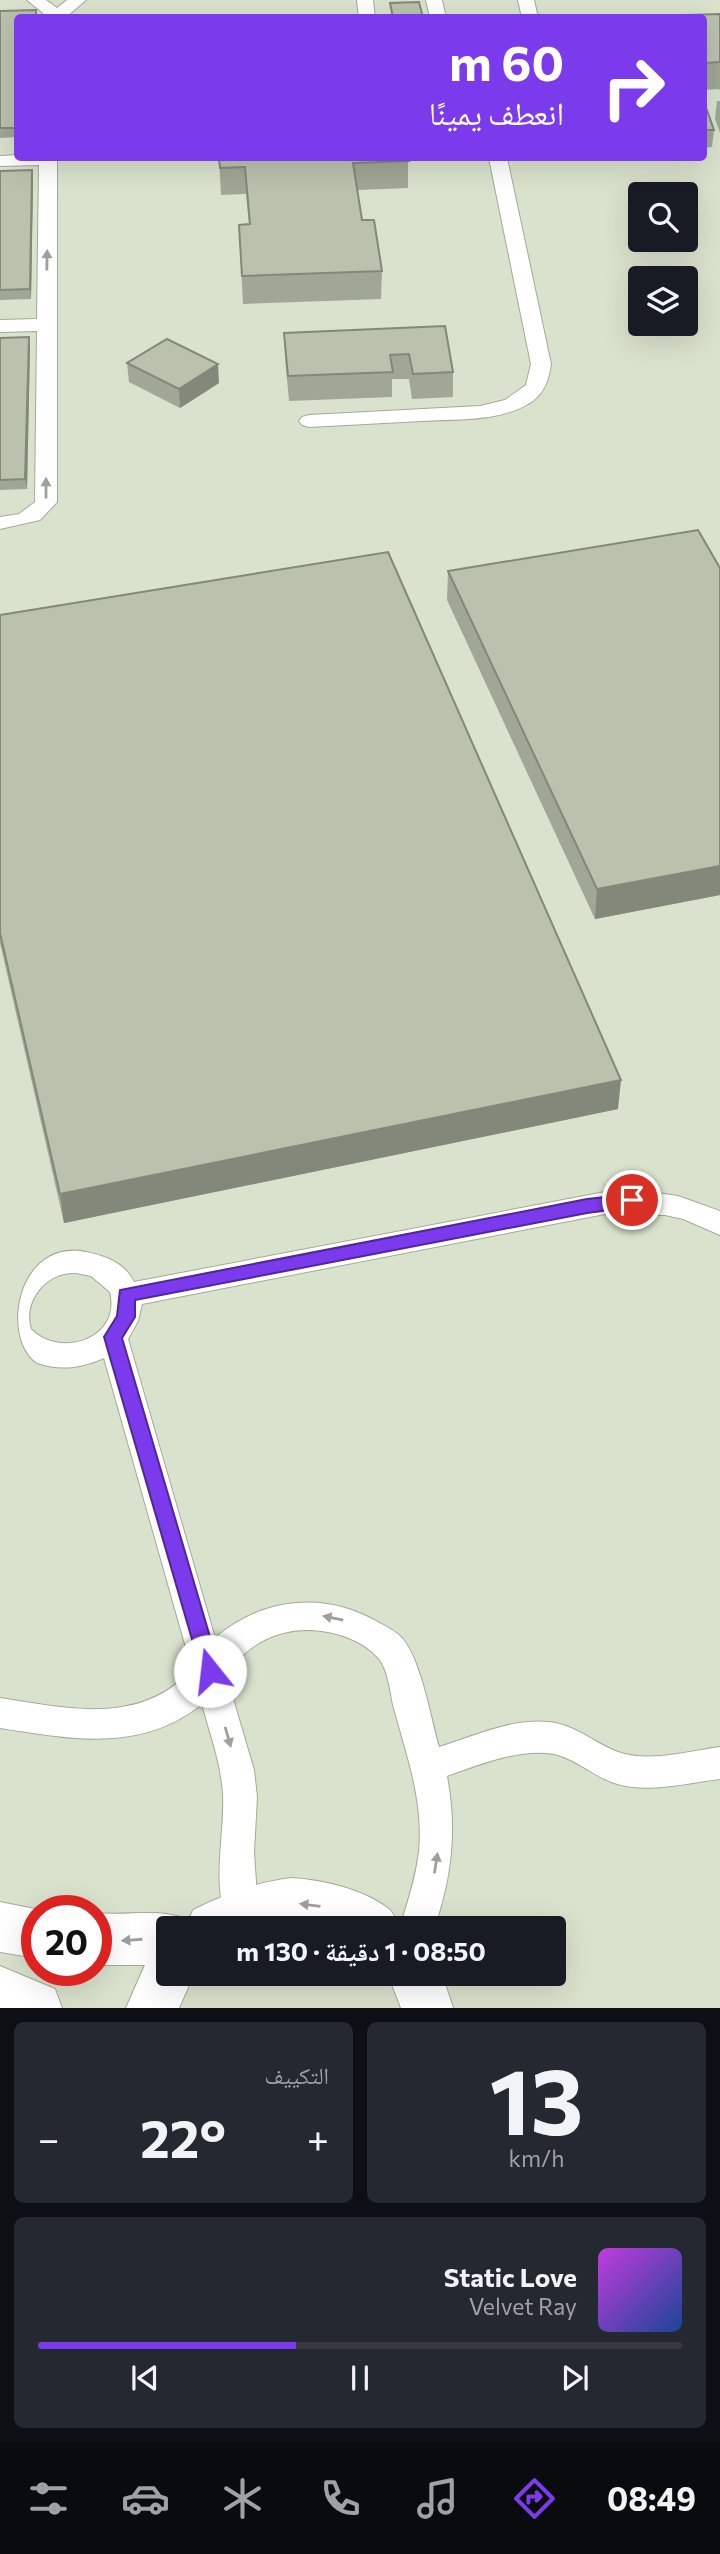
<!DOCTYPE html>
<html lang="ar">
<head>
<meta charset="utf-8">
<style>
  :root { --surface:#171b24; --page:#242831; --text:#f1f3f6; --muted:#9ea1a6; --line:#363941; --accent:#7c3aed }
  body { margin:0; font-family:Commissioner,"Noto Naskh Arabic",sans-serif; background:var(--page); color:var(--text); direction:rtl; height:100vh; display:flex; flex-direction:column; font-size:26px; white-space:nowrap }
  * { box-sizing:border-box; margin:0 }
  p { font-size:23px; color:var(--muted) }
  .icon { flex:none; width:38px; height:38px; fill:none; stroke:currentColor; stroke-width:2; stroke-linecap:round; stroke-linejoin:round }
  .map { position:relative; height:2008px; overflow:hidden; direction:ltr }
  .panel { display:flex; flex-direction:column; gap:14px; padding:14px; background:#0d0f14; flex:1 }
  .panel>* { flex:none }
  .top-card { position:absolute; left:14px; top:14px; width:693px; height:147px; border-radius:7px; box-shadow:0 7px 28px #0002; direction:rtl; background:#7c3aed; color:#fff; overflow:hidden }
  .buttons { position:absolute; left:628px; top:182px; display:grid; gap:14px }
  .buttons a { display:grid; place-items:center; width:70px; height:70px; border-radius:7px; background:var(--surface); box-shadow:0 7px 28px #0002; font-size:35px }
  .speed { position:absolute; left:21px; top:1895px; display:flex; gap:14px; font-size:35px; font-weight:700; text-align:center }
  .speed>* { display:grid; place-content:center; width:91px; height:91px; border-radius:50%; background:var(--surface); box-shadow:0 7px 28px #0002; line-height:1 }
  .speed .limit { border:10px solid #d22; background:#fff; color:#111 }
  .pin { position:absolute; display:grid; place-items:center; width:60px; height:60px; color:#fff; margin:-30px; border:4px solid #fff; border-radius:50%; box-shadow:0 2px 7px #0007 }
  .me { position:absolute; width:77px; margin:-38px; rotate:344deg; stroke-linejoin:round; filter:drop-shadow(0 0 5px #0008) }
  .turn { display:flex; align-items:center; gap:24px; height:147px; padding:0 28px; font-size:32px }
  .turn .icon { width:91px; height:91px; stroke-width:2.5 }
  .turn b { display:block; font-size:49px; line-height:60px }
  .big { font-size:52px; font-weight:700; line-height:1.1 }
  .panel .tile { flex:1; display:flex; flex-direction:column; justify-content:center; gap:10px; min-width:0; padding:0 24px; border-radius:10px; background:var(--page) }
  .panel .dial { align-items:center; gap:0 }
  .dial b { font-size:91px; line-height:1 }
  .song { display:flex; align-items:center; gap:21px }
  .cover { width:84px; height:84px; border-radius:10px; background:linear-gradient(135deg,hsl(290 70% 55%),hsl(220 70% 35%)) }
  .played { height:7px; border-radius:4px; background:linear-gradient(90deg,var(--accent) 40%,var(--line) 40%) }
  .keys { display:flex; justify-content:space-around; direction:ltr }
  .heat { display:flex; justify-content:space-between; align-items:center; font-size:38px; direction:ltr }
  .panel .tiles { flex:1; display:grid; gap:14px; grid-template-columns:1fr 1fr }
  .tile:last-child { grid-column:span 2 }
  .trip { position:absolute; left:156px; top:1916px; width:410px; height:70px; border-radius:7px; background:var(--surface); box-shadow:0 7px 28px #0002; font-weight:700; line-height:70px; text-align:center; direction:rtl }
  .dock { display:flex; height:112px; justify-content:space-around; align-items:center; background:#090b0e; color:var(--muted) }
  .dock .icon { width:49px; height:49px }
  .dock .active { color:var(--accent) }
  .dock b { font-size:32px; color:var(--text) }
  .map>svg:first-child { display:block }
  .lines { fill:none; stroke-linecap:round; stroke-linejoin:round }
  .lane-casing { stroke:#a3ab97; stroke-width:2 }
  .secondary-casing { stroke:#a3ab97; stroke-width:2 }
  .lane { fill:#fff; fill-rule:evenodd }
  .secondary { fill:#fff; fill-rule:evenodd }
  .wall { fill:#a0a796 }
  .shaded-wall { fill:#82887a }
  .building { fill:#bac2ae; stroke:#82887a; stroke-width:2 }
  .oneway { fill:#9fa09d }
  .route { fill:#7c3aed; stroke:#51269a; stroke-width:2 }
</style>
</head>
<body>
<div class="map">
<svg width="720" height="2008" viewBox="0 0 720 2008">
  <rect width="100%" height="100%" fill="#d9e2cd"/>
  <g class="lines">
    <g class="lane-casing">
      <path id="lane" d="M27,0H46L57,8L67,0H86L65,18H45L43,13Z
        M357,0H373L375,18H359Z
        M426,0H442L446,18H430Z
        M518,0H534L538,18H522Z
        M18,155V158H57V502L40,520L0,529V517L19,514L35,502L37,331L0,332V320L37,319L39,165L0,166V156Z
        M489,158H507L551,364C549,381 543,396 528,404C498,422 456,419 422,421C384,423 347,425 309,427L302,425L299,421L302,417L309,415L480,406L505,400L526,385L531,364Z
        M636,1190L678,1196L720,1211V1235L683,1219L665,1215L605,1214L142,1304L138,1321L128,1339L215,1638C262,1598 323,1591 376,1621C385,1626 396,1631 403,1639C422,1664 430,1716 439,1747C474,1736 512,1718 549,1722C576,1725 594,1743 618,1752C648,1763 689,1751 720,1747V1779C686,1783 647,1794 614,1783C591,1775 570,1754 546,1753C512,1751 478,1765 447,1776C457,1830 452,1877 434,1928H400C407,1903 416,1878 419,1851C424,1801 406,1753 393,1705C390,1691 388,1670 379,1659C363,1639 331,1630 307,1630C274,1630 244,1647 226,1675L254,1770L257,1797L254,1852L258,1912L252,1924L242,1928L228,1924C211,1884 225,1836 223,1794C221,1763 210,1734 202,1704C141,1753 71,1739 0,1728V1698C66,1708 141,1727 192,1669L104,1358C81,1368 61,1371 37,1363C0,1337 18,1238 86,1252C106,1256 125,1263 134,1282L605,1192ZM76,1273L91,1276L110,1292C122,1339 60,1359 31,1329C22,1301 47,1271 76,1273Z"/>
    </g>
    <g class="secondary-casing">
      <path id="secondary" d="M292,1878C323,1880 363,1889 389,1909C394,1913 396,1922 399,1928H168V1974H194L179,2008H126L145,1965H96V1913C127,1916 158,1908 186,1919L188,1922L193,1910C225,1894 256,1882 292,1878Z
        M0,1902L45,1911H37V1958L0,1952Z
        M0,1966L55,1989L62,2008H0Z
        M388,1974H442L453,2008H401Z"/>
    </g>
    <use href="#lane" class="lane"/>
    <use href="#secondary" class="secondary"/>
  </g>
  <path class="wall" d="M0,11L18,18V137L0,138Z
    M720,14V91L719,89L704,90V18H689V15Z
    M717,101H720V133L715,119Z
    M704,102L714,130L712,147L704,148Z
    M219,158H408V188L357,190L362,220L382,271L381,299L243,304L239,225L249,224L246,194L221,195Z
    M0,171L33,180L31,299L0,300Z
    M445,326L453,372V397L412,399L409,379H392V397L289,401L285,357L284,333Z
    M0,338L30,347L27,489L0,490Z
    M127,363L219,383L180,408L129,382Z
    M720,568V895L595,919L447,600L448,571Z
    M0,615L618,1109L64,1223L0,943Z"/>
  <path class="shaded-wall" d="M32,170L33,180L31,299L30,289Z
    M29,337L30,347L27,489L25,479Z
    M218,364L219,383L180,408L179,389Z
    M720,866V895L595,919L597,889Z
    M621,1080L618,1109L64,1223L60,1194Z"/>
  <path class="building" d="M419,2L423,18H393L390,3Z
    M36,10V18H18V128H0V11Z
    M720,14V62L705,63L704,58V18H690L689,15Z
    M704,102L714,130H704Z
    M219,158H408L409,161L353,163L362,220H374L382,271L242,276L239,225L250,224L245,167L220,168Z
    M32,170L30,289L0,290V171Z
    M445,326L453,372L413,374L409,354L390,355L393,372L288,376L284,333Z
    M29,337L25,479L0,480V338Z
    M167,339L218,364L179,389L127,363Z
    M698,530L720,568V866L597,889L448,571Z
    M388,552L621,1080L60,1194L0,933V615Z"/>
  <defs><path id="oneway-solid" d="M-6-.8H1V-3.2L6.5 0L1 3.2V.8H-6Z" transform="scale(1.75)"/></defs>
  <g class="oneway">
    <use href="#oneway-solid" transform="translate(47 260) rotate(-89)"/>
    <use href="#oneway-solid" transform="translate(46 488) rotate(-90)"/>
    <use href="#oneway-solid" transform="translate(333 1618) rotate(-168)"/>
    <use href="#oneway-solid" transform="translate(228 1737) rotate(74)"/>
    <use href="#oneway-solid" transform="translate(436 1863) rotate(-81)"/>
    <use href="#oneway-solid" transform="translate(310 1905) rotate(-173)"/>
    <use href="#oneway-solid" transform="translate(132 1940) rotate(176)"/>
  </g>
  <path class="route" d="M632,1194L638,1196L640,1200L638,1205L632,1207L587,1213L135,1300V1317L122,1338L220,1671L217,1677L210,1680L203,1677L104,1337L117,1316L120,1290L587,1199Z"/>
</svg>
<div class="buttons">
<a><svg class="icon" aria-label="search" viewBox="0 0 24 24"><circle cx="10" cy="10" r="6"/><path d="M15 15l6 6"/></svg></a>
<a><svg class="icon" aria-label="layers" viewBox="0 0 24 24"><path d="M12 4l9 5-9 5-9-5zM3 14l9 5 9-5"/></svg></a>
</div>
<div class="speed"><div class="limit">20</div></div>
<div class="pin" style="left:632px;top:1200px;background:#d93025"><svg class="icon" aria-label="arrive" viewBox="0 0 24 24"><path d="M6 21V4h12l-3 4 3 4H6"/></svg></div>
<svg class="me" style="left:210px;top:1671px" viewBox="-20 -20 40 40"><circle r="19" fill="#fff"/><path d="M0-13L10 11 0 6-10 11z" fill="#7c3aed"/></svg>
<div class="trip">08:50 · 1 دقيقة · 130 m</div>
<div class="top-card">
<div class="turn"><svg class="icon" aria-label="right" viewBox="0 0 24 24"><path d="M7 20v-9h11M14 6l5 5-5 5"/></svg><div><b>60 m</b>انعطف يمينًا</div></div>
</div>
</div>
<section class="panel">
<div class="tiles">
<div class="tile dial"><b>13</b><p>km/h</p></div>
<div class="tile"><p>التكييف</p>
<div class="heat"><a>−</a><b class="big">22°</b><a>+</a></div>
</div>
<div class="tile">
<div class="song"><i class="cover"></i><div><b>Static Love</b><p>Velvet Ray</p></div></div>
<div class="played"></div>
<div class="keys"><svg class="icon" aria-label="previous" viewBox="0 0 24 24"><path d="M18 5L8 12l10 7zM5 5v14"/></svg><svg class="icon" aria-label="pause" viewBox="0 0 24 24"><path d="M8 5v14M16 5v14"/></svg><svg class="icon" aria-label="next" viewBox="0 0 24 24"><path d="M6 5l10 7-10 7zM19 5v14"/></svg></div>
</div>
</div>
</section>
<nav class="dock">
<b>08:49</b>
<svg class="icon active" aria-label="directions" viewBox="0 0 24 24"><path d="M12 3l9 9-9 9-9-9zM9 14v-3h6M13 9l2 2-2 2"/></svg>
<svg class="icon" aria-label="music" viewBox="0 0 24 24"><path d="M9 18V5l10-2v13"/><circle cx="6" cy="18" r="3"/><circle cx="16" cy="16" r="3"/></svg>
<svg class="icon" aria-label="phone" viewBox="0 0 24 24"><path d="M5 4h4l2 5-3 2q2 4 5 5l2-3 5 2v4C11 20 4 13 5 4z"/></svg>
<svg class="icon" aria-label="climate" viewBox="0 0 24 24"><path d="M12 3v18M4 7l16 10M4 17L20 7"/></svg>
<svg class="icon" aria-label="car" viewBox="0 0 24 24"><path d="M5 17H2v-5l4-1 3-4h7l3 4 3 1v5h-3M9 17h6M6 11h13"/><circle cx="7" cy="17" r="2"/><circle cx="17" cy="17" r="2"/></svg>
<svg class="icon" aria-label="filters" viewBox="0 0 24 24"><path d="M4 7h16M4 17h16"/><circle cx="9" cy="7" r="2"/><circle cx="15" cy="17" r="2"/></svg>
</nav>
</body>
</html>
